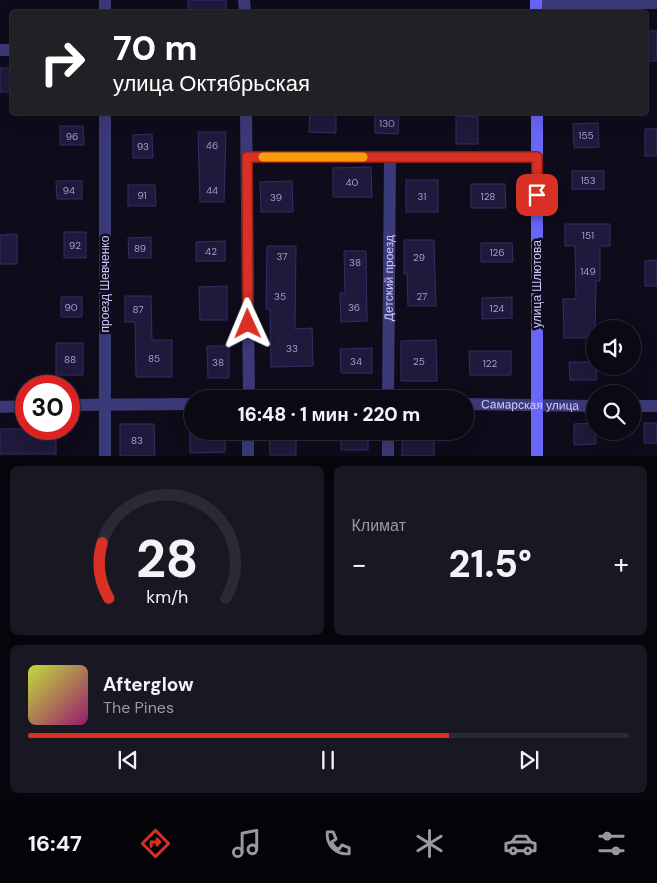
<!DOCTYPE html>
<html lang="ru">
<head>
<meta charset="utf-8">
<style>
  :root { --surface:#0a0914; --page:#181722; --text:#f1f3f6; --muted:#999aa0; --line:#2a2a34; --accent:#d93025 }
  body { margin:0; font-family:"DM Sans",sans-serif; background:var(--page); color:var(--text); height:100vh; display:flex; flex-direction:column; font-size:19px; white-space:nowrap }
  * { box-sizing:border-box; margin:0 }
  p { font-size:16px; color:var(--muted) }
  .icon { flex:none; width:28px; height:28px; fill:none; stroke:currentColor; stroke-width:2; stroke-linecap:round; stroke-linejoin:round }
  .map { position:relative; height:456px; overflow:hidden }
  .side { display:flex; flex-direction:column; gap:10px; padding:10px; background:#06050b; flex:1 }
  .side>* { flex:none }
  .hud { position:absolute; left:10px; top:10px; width:638px; height:105px; border-radius:5px; box-shadow:0 5px 20px #0002,0 0 0 1px var(--line); background:#202124; color:#fff; overflow:hidden }
  .tools { position:absolute; left:586px; top:320px; display:grid; gap:10px }
  .tools a { display:grid; place-items:center; width:55px; height:55px; border-radius:50%; background:var(--surface); box-shadow:0 5px 20px #0002,0 0 0 1px var(--line); font-size:25px }
  .speed { position:absolute; left:15px; top:375px; display:flex; gap:10px; font-size:25px; font-weight:700; text-align:center }
  .speed>* { display:grid; place-content:center; width:65px; height:65px; border-radius:50%; background:var(--surface); box-shadow:0 5px 20px #0002,0 0 0 1px var(--line); line-height:1 }
  .speed .limit { border:8px solid #d22; background:#fff; color:#111 }
  .pin { position:absolute; display:grid; place-items:center; width:42px; height:42px; color:#fff; margin:-21px; border-radius:10px; box-shadow:0 2px 8px #0006 }
  .me { position:absolute; width:55px; margin:-28px; rotate:359deg; stroke-linejoin:round; filter:drop-shadow(0 0 4px #0008) }
  .turn { display:flex; align-items:center; gap:18px; height:105px; padding:0 20px; font-size:22px }
  .turn .icon { width:65px; height:65px; stroke-width:2.5 }
  .turn b { display:block; font-size:35px; line-height:42px }
  .big { font-size:38px; font-weight:800; line-height:1.1 }
  .side .widget { flex:1; display:flex; flex-direction:column; justify-content:center; gap:8px; min-width:0; padding:0 18px; border-radius:8px; background:var(--page) }
  .side .dial { align-items:center; gap:0 }
  .dial svg { height:130px; overflow:visible; fill:none; stroke:var(--line); stroke-width:7; stroke-linecap:round; text-anchor:middle }
  .dial text { fill:var(--text); stroke:none }
  .song { display:flex; align-items:center; gap:15px }
  .cover { width:60px; height:60px; border-radius:8px; background:linear-gradient(135deg,hsl(70 70% 55%),hsl(320 70% 35%)) }
  .played { height:5px; border-radius:2px; background:linear-gradient(90deg,var(--accent) 70%,var(--line) 70%) }
  .keys { display:flex; justify-content:space-around; direction:ltr }
  .heat { display:flex; justify-content:space-between; align-items:center; font-size:28px; direction:ltr }
  .side .tiles { flex:1; display:grid; gap:10px; grid-template-columns:1fr 1fr }
  .widget:last-child { grid-column:span 2 }
  .trip { position:absolute; left:184px; top:390px; width:290px; height:50px; border-radius:25px; background:var(--surface); box-shadow:0 5px 20px #0002,0 0 0 1px var(--line); font-weight:800; line-height:50px; text-align:center }
  .tabs { display:flex; height:80px; justify-content:space-around; align-items:center; background:#040408; color:var(--muted) }
  .tabs .icon { width:35px; height:35px }
  .tabs .selected { color:var(--accent) }
  .tabs b { font-size:22px; color:var(--text) }
  .map>svg:first-child { display:block }
  .building { fill:#1f193b; stroke:#372d66 }
  .lines { fill:none; stroke-linecap:round; stroke-linejoin:round }
  .minor { stroke:#3b3a78; stroke-width:12 }
  .secondary { stroke:#6766f6; stroke-width:12 }
  .route-casing { stroke:#8d1f18; stroke-width:12 }
  .route { stroke:#d93025; stroke-width:9 }
  .slow { stroke:#f59e0b; stroke-width:9 }
  .labels { text-anchor:middle; stroke-width:5; stroke-linejoin:round; paint-order:stroke }
  .number-label { font-size:10px; fill:#a29dcc }
  .street-label { font-size:12px; fill:#cec9fc; stroke:#0e0c1b }
</style>
</head>
<body>
<div class="map">
<svg width="657" height="456" viewBox="0 0 657 456">
  <rect width="100%" height="100%" fill="#0e0c1b"/>
  <path class="building" d="M188,0H226V12H188Z
    M645,31H657V61H645Z
    M0,68H12V92H0Z
    M310,112H336V133L309,132Z
    M375,112H399L398,134L375,133Z
    M456,116L478,117V144H456Z
    M598,123L599,147L574,148L573,124Z
    M60,126H83L84,145H60Z
    M645,129H657V156H645Z
    M198,132H226L224,202H200Z
    M152,134L153,158H133V135Z
    M371,167L372,197H333V168Z
    M572,171H604V189H572Z
    M406,180H438V212H406Z
    M56,181H82V199H57Z
    M292,181L293,212H261L260,182Z
    M471,184H505L506,208H471Z
    M128,185H155L156,206H128Z
    M565,224H610V246H600V281H596L595,338H564L563,299H576L575,246H565Z
    M64,232H86V258H64Z
    M17,234V264H0V235Z
    M151,237V258H129L128,238Z
    M404,240H434L436,306H408L407,274H404Z
    M225,241V261H196V242Z
    M481,243H512L513,262H481Z
    M267,246H296L295,329L312,328L313,366L271,367L270,309H266Z
    M344,251H366L367,321L341,322L340,293H345Z
    M657,260V286H645V261Z
    M227,286V320H200L199,287Z
    M125,296H151L152,340H172V377H136L135,322H125Z
    M61,297H82V317H61Z
    M512,297V318L482,319V298Z
    M436,340L437,381H401V341Z
    M56,343H83V375H56Z
    M207,346H229V378H208Z
    M372,348V373H341L340,349Z
    M469,351H511V375H470Z
    M569,362H595L597,380H570Z
    M595,423L596,444L574,445V424Z
    M644,423H657V443H644Z
    M120,424H154L155,456H120Z
    M0,429H56V454H0Z
    M190,431H225V452L190,453Z
    M269,431H296V455H270Z
    M341,431H368V450H341Z
    M402,431H434V456H402Z"/>
  <g class="lines">
    <g class="minor">
      <path d="M105,0V12"/>
      <path d="M244,0L245,12"/>
      <path d="M536,4L657,3"/>
      <path d="M0,50H12"/>
      <path d="M246,112L249,399"/>
      <path d="M247,157H537"/>
      <path id="s1" d="M388,399L390,157"/>
      <path id="s2" d="M465,404L595,406"/>
      <path d="M69,405L192,404"/>
      <path d="M632,406H657"/>
      <path d="M0,407L26,406"/>
      <path d="M105,456V112"/>
      <path d="M248,456V431"/>
      <path d="M388,456V431"/>
    </g>
    <path class="secondary" d="M536,0V12
      M537,112V456"/>
  </g>
  <g class="lines">
    <g class="route-casing">
      <path id="route" d="M248,324L247,157H537V195"/>
    </g>
    <use href="#route" class="route"/>
    <path class="slow" d="M263,157H363"/>
  </g>
  <g class="labels">
    <g class="number-label">
      <text x="387" y="127">130</text>
      <text x="586" y="139">155</text>
      <text x="72" y="140">96</text>
      <text x="212" y="149">46</text>
      <text x="143" y="150">93</text>
      <text x="588" y="184">153</text>
      <text x="352" y="186">40</text>
      <text x="69" y="194">94</text>
      <text x="212" y="194">44</text>
      <text x="142" y="199">91</text>
      <text x="422" y="200">31</text>
      <text x="488" y="200">128</text>
      <text x="276" y="201">39</text>
      <text x="588" y="239">151</text>
      <text x="75" y="249">92</text>
      <text x="140" y="252">89</text>
      <text x="211" y="255">42</text>
      <text x="497" y="256">126</text>
      <text x="282" y="260">37</text>
      <text x="419" y="261">29</text>
      <text x="355" y="266">38</text>
      <text x="588" y="275">149</text>
      <text x="280" y="300">35</text>
      <text x="422" y="300">27</text>
      <text x="71" y="311">90</text>
      <text x="354" y="311">36</text>
      <text x="497" y="312">124</text>
      <text x="138" y="313">87</text>
      <text x="292" y="352">33</text>
      <text x="154" y="362">85</text>
      <text x="70" y="363">88</text>
      <text x="356" y="365">34</text>
      <text x="419" y="365">25</text>
      <text x="218" y="366">38</text>
      <text x="490" y="367">122</text>
      <text x="137" y="444">83</text>
    </g>
    <g class="street-label">
      <text dy="4" stroke="none"><textPath href="#s1" startOffset="121">Детский проезд</textPath></text>
      <text transform="translate(105 284) rotate(-90)" y="4">проезд Шевченко</text>
      <text transform="translate(537 284) rotate(-90)" y="4">улица Шлютова</text>
      <text dy="4" stroke="none"><textPath href="#s2" startOffset="65">Самарская улица</textPath></text>
    </g>
  </g>
</svg>
<div class="tools">
<a><svg class="icon" aria-label="sound" viewBox="0 0 24 24"><path d="M4 9h4l5-4v14l-5-4H4zM17 9q2 3 0 6"/></svg></a>
<a><svg class="icon" aria-label="search" viewBox="0 0 24 24"><circle cx="10" cy="10" r="6"/><path d="M15 15l6 6"/></svg></a>
</div>
<div class="speed"><div class="limit">30</div></div>
<div class="pin" style="left:537px;top:195px;background:#d93025"><svg class="icon" aria-label="arrive" viewBox="0 0 24 24"><path d="M6 21V4h12l-3 4 3 4H6"/></svg></div>
<svg class="me" style="left:248px;top:324px" viewBox="-20 -20 40 40"><path d="M0-17L14 15 0 8-14 15z" fill="#d93025" stroke="#fff" stroke-width="4"/></svg>
<div class="trip">16:48 · 1 мин · 220 m</div>
<div class="hud">
<div class="turn"><svg class="icon" aria-label="right" viewBox="0 0 24 24"><path d="M7 20v-9h11M14 6l5 5-5 5"/></svg><div><b>70 m</b>улица Октябрьская</div></div>
</div>
</div>
<section class="side">
<div class="tiles">
<div class="widget dial"><svg viewBox="0 0 100 80">
<path d="M14 69A42 42 0 1 1 86 69"/>
<path d="M14 69A42 42 0 0 1 10 35" stroke="#d93025"/>
<text x="50" y="56" font-size="32" font-weight="700">28</text>
<text x="50" y="72" font-size="11">km/h</text>
</svg></div>
<div class="widget"><p>Климат</p>
<div class="heat"><a>−</a><b class="big">21.5°</b><a>+</a></div>
</div>
<div class="widget">
<div class="song"><i class="cover"></i><div><b>Afterglow</b><p>The Pines</p></div></div>
<div class="played"></div>
<div class="keys"><svg class="icon" aria-label="previous" viewBox="0 0 24 24"><path d="M18 5L8 12l10 7zM5 5v14"/></svg><svg class="icon" aria-label="pause" viewBox="0 0 24 24"><path d="M8 5v14M16 5v14"/></svg><svg class="icon" aria-label="next" viewBox="0 0 24 24"><path d="M6 5l10 7-10 7zM19 5v14"/></svg></div>
</div>
</div>
</section>
<nav class="tabs">
<b>16:47</b>
<svg class="icon selected" aria-label="directions" viewBox="0 0 24 24"><path d="M12 3l9 9-9 9-9-9zM9 14v-3h6M13 9l2 2-2 2"/></svg>
<svg class="icon" aria-label="music" viewBox="0 0 24 24"><path d="M9 18V5l10-2v13"/><circle cx="6" cy="18" r="3"/><circle cx="16" cy="16" r="3"/></svg>
<svg class="icon" aria-label="phone" viewBox="0 0 24 24"><path d="M5 4h4l2 5-3 2q2 4 5 5l2-3 5 2v4C11 20 4 13 5 4z"/></svg>
<svg class="icon" aria-label="climate" viewBox="0 0 24 24"><path d="M12 3v18M4 7l16 10M4 17L20 7"/></svg>
<svg class="icon" aria-label="car" viewBox="0 0 24 24"><path d="M5 17H2v-5l4-1 3-4h7l3 4 3 1v5h-3M9 17h6M6 11h13"/><circle cx="7" cy="17" r="2"/><circle cx="17" cy="17" r="2"/></svg>
<svg class="icon" aria-label="filters" viewBox="0 0 24 24"><path d="M4 7h16M4 17h16"/><circle cx="9" cy="7" r="2"/><circle cx="15" cy="17" r="2"/></svg>
</nav>
</body>
</html>
